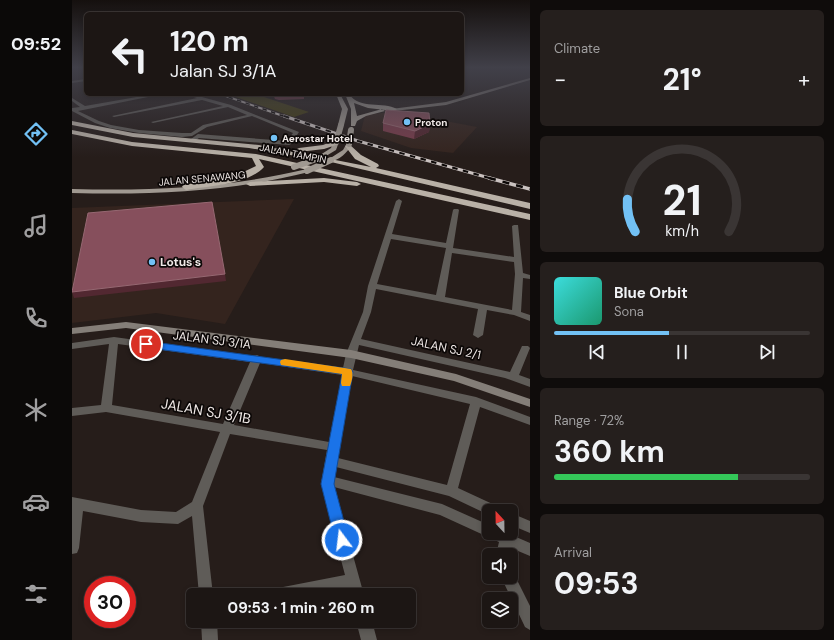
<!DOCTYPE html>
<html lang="en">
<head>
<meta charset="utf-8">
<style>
  :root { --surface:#1c1614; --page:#251f1d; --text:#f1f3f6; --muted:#a09fa0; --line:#3a3534; --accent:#72c1f5 }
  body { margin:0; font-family:"DM Sans",sans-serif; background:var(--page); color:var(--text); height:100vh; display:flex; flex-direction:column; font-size:15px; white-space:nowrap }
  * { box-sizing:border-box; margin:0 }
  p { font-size:13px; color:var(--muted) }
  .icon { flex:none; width:22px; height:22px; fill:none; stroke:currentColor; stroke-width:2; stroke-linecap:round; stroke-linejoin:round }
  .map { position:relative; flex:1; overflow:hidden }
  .details { display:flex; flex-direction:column; gap:10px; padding:10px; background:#0f0c0b; width:304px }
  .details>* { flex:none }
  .guide { position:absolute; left:12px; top:12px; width:380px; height:84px; border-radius:6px; box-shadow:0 2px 6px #0003,0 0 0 1px var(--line); background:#1c1614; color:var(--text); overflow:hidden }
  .needle { width:26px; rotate:338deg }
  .tools { position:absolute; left:410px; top:504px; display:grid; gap:8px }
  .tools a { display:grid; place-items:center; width:36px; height:36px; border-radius:6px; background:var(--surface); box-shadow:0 2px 6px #0003,0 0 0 1px var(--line); font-size:20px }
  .speed { position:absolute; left:12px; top:576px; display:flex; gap:8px; font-size:20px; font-weight:700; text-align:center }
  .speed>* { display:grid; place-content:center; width:52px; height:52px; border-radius:50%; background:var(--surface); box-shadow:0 2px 6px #0003,0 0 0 1px var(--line); line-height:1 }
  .speed .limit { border:6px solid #d22; background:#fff; color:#111 }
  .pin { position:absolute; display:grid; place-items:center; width:34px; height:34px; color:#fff; margin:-17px; border:2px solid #fff; border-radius:50%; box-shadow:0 1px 4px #0007 }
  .me { position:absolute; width:44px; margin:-22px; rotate:345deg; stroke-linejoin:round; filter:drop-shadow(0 0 3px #0008) }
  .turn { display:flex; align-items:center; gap:14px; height:84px; padding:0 20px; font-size:18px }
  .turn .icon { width:52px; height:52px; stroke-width:2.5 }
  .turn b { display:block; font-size:28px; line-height:34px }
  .big { font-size:30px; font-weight:700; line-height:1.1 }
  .details .card { flex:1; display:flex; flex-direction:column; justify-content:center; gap:6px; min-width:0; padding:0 14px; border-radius:6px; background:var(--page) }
  .details .dial { align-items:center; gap:0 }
  .dial svg { height:104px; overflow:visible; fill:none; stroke:var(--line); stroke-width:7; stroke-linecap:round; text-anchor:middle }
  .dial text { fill:var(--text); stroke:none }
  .song { display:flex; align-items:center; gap:12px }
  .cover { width:48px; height:48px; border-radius:6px; background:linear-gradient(135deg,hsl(180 70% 55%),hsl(160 70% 35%)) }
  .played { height:4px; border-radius:2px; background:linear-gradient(90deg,var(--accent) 45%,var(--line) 45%) }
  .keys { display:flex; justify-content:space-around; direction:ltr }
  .heat { display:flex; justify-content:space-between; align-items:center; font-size:22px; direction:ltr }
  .charge { height:6px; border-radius:3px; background:linear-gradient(90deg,#34c759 72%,var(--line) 0) }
  .trip { position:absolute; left:114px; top:588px; width:230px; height:40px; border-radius:6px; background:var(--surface); box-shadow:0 2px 6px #0003,0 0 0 1px var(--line); font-weight:700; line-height:40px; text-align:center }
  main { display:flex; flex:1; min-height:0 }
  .tab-bar { display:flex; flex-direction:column; width:72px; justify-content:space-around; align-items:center; background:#0b0908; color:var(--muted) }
  .tab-bar .icon { width:28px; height:28px }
  .tab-bar .on { color:var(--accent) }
  .tab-bar b { font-size:18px; color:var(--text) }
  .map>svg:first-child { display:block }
  .built { fill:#34241e }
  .green { fill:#443e12 }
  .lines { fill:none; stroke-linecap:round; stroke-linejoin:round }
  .street { fill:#5f5c58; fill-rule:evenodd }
  .secondary { fill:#847e78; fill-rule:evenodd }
  .primary { fill:#a09991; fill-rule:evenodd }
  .highway { fill:#b9b1a7; fill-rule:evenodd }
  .rail-far2-casing { stroke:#cac2c0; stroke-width:2 }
  .rail-far1-casing { stroke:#cac2c0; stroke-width:3 }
  .rail-casing { stroke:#cac2c0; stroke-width:3.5 }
  .rail-far2 { stroke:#0c0807; stroke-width:1.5; stroke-dasharray:4.5; stroke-linecap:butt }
  .rail-far1 { stroke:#0c0807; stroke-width:2; stroke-dasharray:5.5; stroke-linecap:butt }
  .rail { stroke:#0c0807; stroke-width:2.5; stroke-dasharray:7; stroke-linecap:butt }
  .primary-bridge { stroke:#a09991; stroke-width:6 }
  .wall { fill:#793d4c }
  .shaded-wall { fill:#522831 }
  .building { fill:#864f5c; stroke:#966872 }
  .route { fill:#1a73e8; stroke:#114b97 }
  .slow { fill:#f59e0b }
  .poi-dot { fill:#72c1f5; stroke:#0c0807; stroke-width:1.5 }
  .labels { text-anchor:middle; stroke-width:3.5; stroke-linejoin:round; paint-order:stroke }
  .far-poi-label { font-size:10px; font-weight:bold; fill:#f0e9e7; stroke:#0c0807; text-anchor:start }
  .far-street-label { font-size:10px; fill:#f0e9e7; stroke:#0c0807 }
  .poi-label { font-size:12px; font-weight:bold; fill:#f0e9e7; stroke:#0c0807; text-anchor:start }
  .street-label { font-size:12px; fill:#f0e9e7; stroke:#0c0807 }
  .near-street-label { font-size:14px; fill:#f0e9e7; stroke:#0c0807 }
</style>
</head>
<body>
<main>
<nav class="tab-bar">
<b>09:52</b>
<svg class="icon on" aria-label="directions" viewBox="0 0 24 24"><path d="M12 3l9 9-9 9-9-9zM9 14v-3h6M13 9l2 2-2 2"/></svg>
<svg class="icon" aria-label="music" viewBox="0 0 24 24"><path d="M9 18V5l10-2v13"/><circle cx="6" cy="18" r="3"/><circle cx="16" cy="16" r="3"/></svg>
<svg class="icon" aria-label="phone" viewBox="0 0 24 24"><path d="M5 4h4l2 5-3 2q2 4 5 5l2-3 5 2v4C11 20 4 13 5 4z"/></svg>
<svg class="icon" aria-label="climate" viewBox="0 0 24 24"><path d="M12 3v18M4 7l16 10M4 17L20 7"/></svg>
<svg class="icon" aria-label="car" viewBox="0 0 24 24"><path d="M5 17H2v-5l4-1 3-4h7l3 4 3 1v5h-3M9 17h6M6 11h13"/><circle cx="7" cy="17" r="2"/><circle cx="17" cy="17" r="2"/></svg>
<svg class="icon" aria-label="filters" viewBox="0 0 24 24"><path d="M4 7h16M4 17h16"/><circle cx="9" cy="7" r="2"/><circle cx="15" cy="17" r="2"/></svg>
</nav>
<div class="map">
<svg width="458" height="640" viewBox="0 0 458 640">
  <rect width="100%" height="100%" fill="#261d1a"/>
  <path class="built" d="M318,112L331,113L405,127L381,153L339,148L289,131L293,115Z
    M222,199L153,324L84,313L0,323V208Z"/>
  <path class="green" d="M155,94H183L237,112L222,117Z"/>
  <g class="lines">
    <path class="street" d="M14,79V81L0,83V81Z
      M82,94H91L6,111L27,121L39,125L67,130L110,133H119L131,125L175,115L156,107L81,123L79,122L151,106L130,100L42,117L40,116L125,98L112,94H119L159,105L227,132L219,144L217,145L127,138L121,142L119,141V139L126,134L215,141L221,133L180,116L135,127L120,136L110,137L67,133L38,128L23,123L0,111V108L8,107L0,101V98L13,106Z
      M327,199L330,201L320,234L374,243L381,210L382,209H386L387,210L381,248L442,257L440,226L442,225H446L451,273L458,275V279L451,278L449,312L458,315V321L442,315L415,310L411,335L406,338L401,335L406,309L304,289L299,312L289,339L438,372L450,346H456L458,348L447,375L458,379V387L433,378L287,345L281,370L404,397L458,417V425L408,407L386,488L427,507L428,511H417V515L377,496L264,467L262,477L370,504L417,525V533H435L458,543V556L439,548L438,555H424L427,542L368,515L262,487L292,595H278L276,589L245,595H199L201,590L206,588L273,575L249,484L255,450L158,434L131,506L141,595H127L120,516L106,524L69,522L11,511L7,548L5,553L0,554V497L69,510L104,512L120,502L148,432L34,412L0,416V408L29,405L37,344L0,349V343L42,337L181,356L185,355L189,357L271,368L274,354L291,312L296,286L324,201ZM319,239L374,248L364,295L305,284ZM380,253L442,262L443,274L440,310L373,297ZM46,344L178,362L151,424L40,405ZM188,363L270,375L257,442L162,425ZM280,376L398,404L375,485L266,458Z
      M439,513L458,521V533L439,525Z
      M439,571L441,572L458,606V630L453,627L429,577H439Z
      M129,621H145L146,640H130Z
      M284,621H300L305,640H289Z"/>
    <path class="secondary" d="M458,78V80L374,105L322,111L319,109L374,102Z
      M54,322L279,350L384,374L458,399V407L382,381L279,358L54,328L0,334V328Z"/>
    <path class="primary" d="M264,94H268L276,109L272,125L269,127L266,125L270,109Z
      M273,94H277C288,110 311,101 325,109L322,111L296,108L282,103L285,116L310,109L313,111L294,116L285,121L283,126H279V109Z
      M263,138L268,139L264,150L249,159H245V157L259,148Z
      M275,143L280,144C276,152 266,162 257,161V159L271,150Z
      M235,169L237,170V172C156,192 83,195 0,193V189C82,191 155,188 235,169Z"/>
    <path class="highway" d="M0,121L61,133L187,145L299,167L283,159L273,146L277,144L289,155L306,164L307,166L304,168L458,203V209L259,162L177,148L61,137L0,125Z
      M0,130L60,142L184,154L458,214V220L187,159L192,167C176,185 136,186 114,190L110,187L111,185L161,177L184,166L180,158L60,146L0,134Z
      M264,140H267V144L252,149L227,152L223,150L227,148L251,145Z
      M252,178L285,182L289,184L285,186L252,182L178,186L174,184L178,182Z"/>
    <g class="rail-far2-casing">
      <path id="rail-far2" d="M148,94L214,117"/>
    </g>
    <g class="rail-far1-casing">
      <path id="rail-far1" d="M212,116L286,141L421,179"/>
    </g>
    <g class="rail-casing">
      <path id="rail" d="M417,178L458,189"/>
    </g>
    <use href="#rail-far2" class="rail-far2"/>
    <use href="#rail-far1" class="rail-far1"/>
    <use href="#rail" class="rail"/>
    <path class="primary-bridge" d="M265,139L269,125
      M277,144L279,130
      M222,167L247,158
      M235,171L259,160"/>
  </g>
  <path class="wall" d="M201,94H232V99L207,100L203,99Z
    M311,123L358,124L357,132L342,139L311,131Z"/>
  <path class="shaded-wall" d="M358,124L357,132L342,139L343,131Z
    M153,274L154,281L2,298L0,292Z"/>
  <path class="building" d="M314,110L357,113L358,124L343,131L311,123Z
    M140,202L153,274L0,292L16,213Z"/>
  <linearGradient id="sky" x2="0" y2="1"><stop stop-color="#15100e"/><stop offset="0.43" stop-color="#414049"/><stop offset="1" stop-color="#414049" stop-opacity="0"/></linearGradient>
  <rect width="458" height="157" fill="url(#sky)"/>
  <path class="route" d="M74,341L279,369L281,372L262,484L277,540L275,544L270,546L265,544L263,540L249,484L270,374L70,347L69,344Z"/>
  <path class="slow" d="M213,359L279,369C282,373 280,381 278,386H270L269,383L270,374L209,365L208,362L209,360Z"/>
  <g class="poi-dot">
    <circle cx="335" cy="122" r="4"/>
    <circle cx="202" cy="138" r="4"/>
    <circle cx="80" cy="262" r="4"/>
  </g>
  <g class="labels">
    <g class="far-poi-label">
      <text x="343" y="126">Proton</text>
      <text x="210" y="142">Aerostar Hotel</text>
    </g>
    <g class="far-street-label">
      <text transform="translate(221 153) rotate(11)" y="4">JALAN TAMPIN</text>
      <text transform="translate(130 178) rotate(-5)" y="4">JALAN SENAWANG</text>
    </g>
    <g class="poi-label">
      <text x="88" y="266">Lotus's</text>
    </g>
    <g class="street-label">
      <text transform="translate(140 340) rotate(7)" y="4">JALAN SJ 3/1A</text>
      <text transform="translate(374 348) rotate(12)" y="4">JALAN SJ 2/1</text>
    </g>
    <g class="near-street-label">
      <text transform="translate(134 411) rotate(10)" y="5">JALAN SJ 3/1B</text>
    </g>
  </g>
</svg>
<div class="tools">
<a><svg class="needle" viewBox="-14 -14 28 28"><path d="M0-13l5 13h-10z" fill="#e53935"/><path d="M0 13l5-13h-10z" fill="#a09fa0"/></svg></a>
<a><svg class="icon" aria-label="sound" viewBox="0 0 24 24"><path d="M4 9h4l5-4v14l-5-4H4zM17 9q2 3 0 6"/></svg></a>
<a><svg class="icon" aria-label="layers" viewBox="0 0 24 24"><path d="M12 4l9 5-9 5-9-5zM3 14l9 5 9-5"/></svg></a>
</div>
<div class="speed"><div class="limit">30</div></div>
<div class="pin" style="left:74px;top:344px;background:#d93025"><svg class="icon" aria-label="arrive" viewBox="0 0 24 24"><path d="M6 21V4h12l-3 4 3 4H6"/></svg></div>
<svg class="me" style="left:270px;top:540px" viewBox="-20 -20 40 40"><circle r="17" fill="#1a73e8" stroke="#fff" stroke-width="3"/><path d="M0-11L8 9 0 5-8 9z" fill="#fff"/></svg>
<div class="trip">09:53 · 1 min · 260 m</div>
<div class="guide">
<div class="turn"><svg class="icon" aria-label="left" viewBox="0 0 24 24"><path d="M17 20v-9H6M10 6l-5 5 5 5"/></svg><div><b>120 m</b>Jalan SJ 3/1A</div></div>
</div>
</div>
<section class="details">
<div class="card"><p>Climate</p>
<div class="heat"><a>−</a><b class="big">21°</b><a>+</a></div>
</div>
<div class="card dial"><svg viewBox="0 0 100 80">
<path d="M14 69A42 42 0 1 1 86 69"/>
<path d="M14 69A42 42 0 0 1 8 44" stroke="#72c1f5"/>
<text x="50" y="56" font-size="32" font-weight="700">21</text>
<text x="50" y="72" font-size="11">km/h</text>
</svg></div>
<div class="card">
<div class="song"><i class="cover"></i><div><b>Blue Orbit</b><p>Sona</p></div></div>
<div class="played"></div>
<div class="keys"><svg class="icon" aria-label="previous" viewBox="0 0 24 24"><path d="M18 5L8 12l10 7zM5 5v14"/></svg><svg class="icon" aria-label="pause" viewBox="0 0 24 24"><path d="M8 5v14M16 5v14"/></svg><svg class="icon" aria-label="next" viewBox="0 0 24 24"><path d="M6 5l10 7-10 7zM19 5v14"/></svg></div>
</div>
<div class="card"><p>Range · 72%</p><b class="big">360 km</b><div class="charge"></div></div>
<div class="card"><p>Arrival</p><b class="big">09:53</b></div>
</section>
</main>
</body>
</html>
